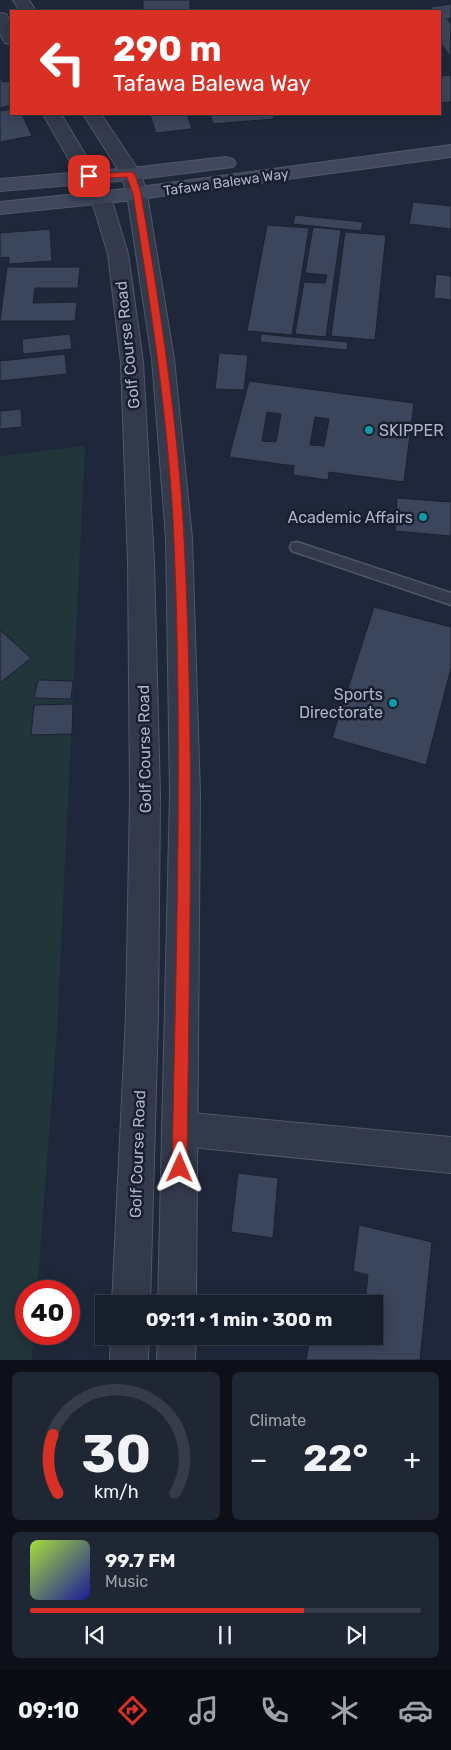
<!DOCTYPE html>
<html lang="en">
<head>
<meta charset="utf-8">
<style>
  :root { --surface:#171e2c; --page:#202734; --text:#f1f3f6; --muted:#9ea2a9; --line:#363c48; --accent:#d93025 }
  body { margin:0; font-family:Rubik,sans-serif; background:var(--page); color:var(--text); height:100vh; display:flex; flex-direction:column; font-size:19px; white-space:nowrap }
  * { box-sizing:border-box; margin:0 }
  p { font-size:16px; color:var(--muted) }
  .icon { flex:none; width:28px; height:28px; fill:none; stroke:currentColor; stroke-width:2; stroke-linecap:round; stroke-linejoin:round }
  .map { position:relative; height:1360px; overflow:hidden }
  .details { display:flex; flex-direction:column; gap:12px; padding:12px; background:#0d1018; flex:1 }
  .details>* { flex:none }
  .top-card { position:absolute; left:10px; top:10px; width:431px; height:105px; border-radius:0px; box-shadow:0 2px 12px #0003,0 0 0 1px var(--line); background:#d93025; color:#fff; overflow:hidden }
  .speed { position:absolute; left:15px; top:1280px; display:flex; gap:10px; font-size:25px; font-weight:700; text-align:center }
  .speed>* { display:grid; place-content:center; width:65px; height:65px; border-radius:50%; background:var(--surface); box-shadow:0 2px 12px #0003,0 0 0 1px var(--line); line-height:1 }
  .speed .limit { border:8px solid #d22; background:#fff; color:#111 }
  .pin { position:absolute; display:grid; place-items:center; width:42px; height:42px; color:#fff; margin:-21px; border-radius:10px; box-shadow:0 2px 8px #0006 }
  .me { position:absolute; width:55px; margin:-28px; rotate:1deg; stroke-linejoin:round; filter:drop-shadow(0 0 4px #0008) }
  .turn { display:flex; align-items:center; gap:18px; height:105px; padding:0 20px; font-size:22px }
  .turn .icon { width:65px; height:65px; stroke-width:2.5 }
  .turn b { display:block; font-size:35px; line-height:42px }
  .big { font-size:38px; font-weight:700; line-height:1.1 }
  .details .widget { flex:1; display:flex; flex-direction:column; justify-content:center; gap:8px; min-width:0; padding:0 18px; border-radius:8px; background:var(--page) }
  .details .dial { align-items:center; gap:0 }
  .dial svg { height:130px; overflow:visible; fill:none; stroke:var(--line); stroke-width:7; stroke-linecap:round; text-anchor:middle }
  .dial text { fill:var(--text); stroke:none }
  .song { display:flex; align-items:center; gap:15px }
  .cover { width:60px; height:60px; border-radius:8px; background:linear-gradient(135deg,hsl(80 70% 55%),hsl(240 70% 35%)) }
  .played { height:5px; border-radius:2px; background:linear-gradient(90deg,var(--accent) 70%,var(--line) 70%) }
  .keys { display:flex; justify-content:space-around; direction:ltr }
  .heat { display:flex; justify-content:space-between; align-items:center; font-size:28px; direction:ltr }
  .details .tiles { flex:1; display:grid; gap:12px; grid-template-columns:1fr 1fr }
  .widget:last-child { grid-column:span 2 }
  .trip { position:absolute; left:95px; top:1295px; width:288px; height:50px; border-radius:0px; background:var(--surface); box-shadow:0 2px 12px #0003,0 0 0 1px var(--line); font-weight:700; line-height:50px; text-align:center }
  .tabs { display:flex; height:80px; justify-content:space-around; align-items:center; background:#090c12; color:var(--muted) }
  .tabs .icon { width:35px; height:35px }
  .tabs .current { color:var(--accent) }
  .tabs b { font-size:22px; color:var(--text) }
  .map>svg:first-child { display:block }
  .green { fill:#21353b }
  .building { fill:#3b455b; stroke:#1b2131; fill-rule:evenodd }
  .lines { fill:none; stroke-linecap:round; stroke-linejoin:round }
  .service-casing { stroke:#515768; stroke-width:3 }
  .minor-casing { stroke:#515768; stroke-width:2 }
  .tertiary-casing { stroke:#515768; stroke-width:2 }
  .secondary-casing { stroke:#515768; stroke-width:2 }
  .service { fill:#333a4b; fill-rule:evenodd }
  .minor { fill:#333a4b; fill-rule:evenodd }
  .tertiary { fill:#333a4b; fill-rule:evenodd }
  .secondary { fill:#41485e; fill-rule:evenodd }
  .route { fill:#d93025; stroke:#8d1f18 }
  .culture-dot { fill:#0f9aa8; stroke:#191f2f; stroke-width:2 }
  .labels { text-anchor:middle; stroke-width:5; stroke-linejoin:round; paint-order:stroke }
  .far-street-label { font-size:14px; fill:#aeb4c7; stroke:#191f2f }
  .street-label { font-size:16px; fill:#aeb4c7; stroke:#191f2f }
  .poi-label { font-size:16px; fill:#aeb4c7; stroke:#191f2f; text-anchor:end }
</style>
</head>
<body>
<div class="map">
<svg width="451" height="1360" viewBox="0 0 451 1360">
  <rect width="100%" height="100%" fill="#1f283a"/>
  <path class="green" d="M85,446L57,1030L37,1291H26V1334H34L32,1360H0V456Z"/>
  <path class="building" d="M143,0H190V11H143Z
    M451,4V18L447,19L451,24L450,56L440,42V11H433L430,7Z
    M451,75V102L440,103V76Z
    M0,76L3,82L11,81V105L0,108Z
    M11,109V114H22L32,136L0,142V111Z
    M187,114L192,129L156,133L150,115Z
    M210,114H273L274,119L213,124Z
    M413,202L451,206V229L409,224Z
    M295,215L363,222L361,231L293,224Z
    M267,225L309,228L292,335L247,331Z
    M313,227L341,230L326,337L295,334L304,282L325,283L327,275L305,273Z
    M50,229L52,261L9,264V257L0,258V233Z
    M345,232L386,235L375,340L331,336Z
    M7,267H80L78,288H35L33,303L77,302L75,321H0Z
    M436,274L451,276V300L434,298Z
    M70,334L72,349L23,354L22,339Z
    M261,334L348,342L347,350L260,342Z
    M219,353L248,355L244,390L215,389Z
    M65,354L67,374L0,381V361Z
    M249,381L414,403L404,482L329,472L328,480L293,475L294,466L229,457ZM267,412L281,414L276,442L262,441ZM315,417L329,419L324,446L310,445Z
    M21,409L22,427L0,429V411Z
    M397,498L451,502V536L395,531Z
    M374,607L451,627V668L426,765L332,738Z
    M0,630L31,658L0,683Z
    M38,680L73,681L71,699L34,698Z
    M73,704L72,734L31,735L34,705Z
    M238,1173L278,1178L273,1238L231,1232Z
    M359,1225L432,1242L420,1360H306L310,1336H374V1304H365L368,1275L353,1271Z
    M316,1295L353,1304H314Z"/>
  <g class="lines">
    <g class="service-casing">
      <path id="service" d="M297,542L451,593V605L292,551L290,547L292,543Z"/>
    </g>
    <g class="minor-casing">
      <path id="minor" d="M180,1112L451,1137V1173L180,1146L168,1141L163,1129L168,1117Z"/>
    </g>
    <g class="tertiary-casing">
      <path id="tertiary" d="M13,0H29L36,11H20Z
        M0,13L6,14L11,23V44L5,43L0,34Z
        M43,114H61L111,198L128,254L143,362L154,562L160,796L158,1016L150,1304H112L126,1016L130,796L128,562L121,362L108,254L91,198Z
        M83,114H101L141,174L147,194L174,359L192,538L200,794L196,1304H158L170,794L166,538L152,359L127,194L121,174Z
        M111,1336H149L148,1360H110Z
        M158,1336H196L195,1360H157Z"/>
    </g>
    <g class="secondary-casing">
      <path id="secondary" d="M451,145V157L125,201L0,214V202L125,189Z
        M226,157L233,159L236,163L233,167L131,180L0,191V179L131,168Z"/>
    </g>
    <use href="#service" class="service"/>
    <use href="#minor" class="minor"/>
    <use href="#tertiary" class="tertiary"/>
    <use href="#secondary" class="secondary"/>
  </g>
  <path class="route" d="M131,172L135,174L141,194C160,308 178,423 184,539C195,749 189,958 187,1168L185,1173L180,1175L174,1173L172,1168C176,958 183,749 174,540C169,423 151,308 133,194L127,177L89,179L85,176L89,174Z"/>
  <g class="culture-dot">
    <circle cx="369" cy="430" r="5"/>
    <circle cx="423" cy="517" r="5"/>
    <circle cx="393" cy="703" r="5"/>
  </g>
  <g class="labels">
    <g class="far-street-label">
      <text transform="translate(226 182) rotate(-8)" y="5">Tafawa Balewa Way</text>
    </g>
    <g class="street-label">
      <text transform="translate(127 345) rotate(-96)" y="6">Golf Course Road</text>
      <text transform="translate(144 749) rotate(-91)" y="6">Golf Course Road</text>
      <text transform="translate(137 1154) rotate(-88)" y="6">Golf Course Road</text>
    </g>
    <g class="poi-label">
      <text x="379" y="436" text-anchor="start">SKIPPER</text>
      <text x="413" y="523">Academic Affairs</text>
      <text x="383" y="700">Sports<tspan x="383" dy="18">Directorate</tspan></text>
    </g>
  </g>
</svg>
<div class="speed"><div class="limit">40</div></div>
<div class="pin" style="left:89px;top:176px;background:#d93025"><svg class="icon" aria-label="arrive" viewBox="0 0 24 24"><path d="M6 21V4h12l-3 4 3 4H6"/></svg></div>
<svg class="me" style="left:180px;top:1168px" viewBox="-20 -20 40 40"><path d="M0-17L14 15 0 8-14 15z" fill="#d93025" stroke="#fff" stroke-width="4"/></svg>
<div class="trip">09:11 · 1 min · 300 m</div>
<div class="top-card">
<div class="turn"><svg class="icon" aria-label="left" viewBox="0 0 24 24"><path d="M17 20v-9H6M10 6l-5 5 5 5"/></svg><div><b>290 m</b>Tafawa Balewa Way</div></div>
</div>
</div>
<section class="details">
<div class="tiles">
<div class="widget dial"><svg viewBox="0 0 100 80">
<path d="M14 69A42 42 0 1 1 86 69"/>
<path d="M14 69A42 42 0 0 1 11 33" stroke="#d93025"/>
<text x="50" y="56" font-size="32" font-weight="700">30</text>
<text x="50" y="72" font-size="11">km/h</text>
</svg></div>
<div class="widget"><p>Climate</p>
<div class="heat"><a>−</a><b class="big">22°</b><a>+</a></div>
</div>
<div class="widget">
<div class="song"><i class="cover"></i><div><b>99.7 FM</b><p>Music</p></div></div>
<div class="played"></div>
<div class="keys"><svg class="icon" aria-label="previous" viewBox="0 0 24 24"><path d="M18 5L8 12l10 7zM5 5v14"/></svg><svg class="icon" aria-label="pause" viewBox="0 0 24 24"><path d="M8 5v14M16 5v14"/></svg><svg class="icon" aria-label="next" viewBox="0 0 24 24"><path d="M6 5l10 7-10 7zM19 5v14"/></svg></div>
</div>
</div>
</section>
<nav class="tabs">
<b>09:10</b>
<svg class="icon current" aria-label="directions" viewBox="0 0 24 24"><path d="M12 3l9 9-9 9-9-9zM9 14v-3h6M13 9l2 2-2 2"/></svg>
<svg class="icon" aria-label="music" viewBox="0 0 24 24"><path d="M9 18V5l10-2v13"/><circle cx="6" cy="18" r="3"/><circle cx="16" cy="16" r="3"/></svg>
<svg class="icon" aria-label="phone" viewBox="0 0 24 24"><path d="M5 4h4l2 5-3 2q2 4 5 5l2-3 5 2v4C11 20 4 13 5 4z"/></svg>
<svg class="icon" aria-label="climate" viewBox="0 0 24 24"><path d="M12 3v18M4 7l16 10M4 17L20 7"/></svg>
<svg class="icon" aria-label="car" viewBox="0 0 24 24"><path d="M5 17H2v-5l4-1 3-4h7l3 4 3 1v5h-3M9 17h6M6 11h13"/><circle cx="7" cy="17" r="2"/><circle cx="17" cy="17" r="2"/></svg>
</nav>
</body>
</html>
